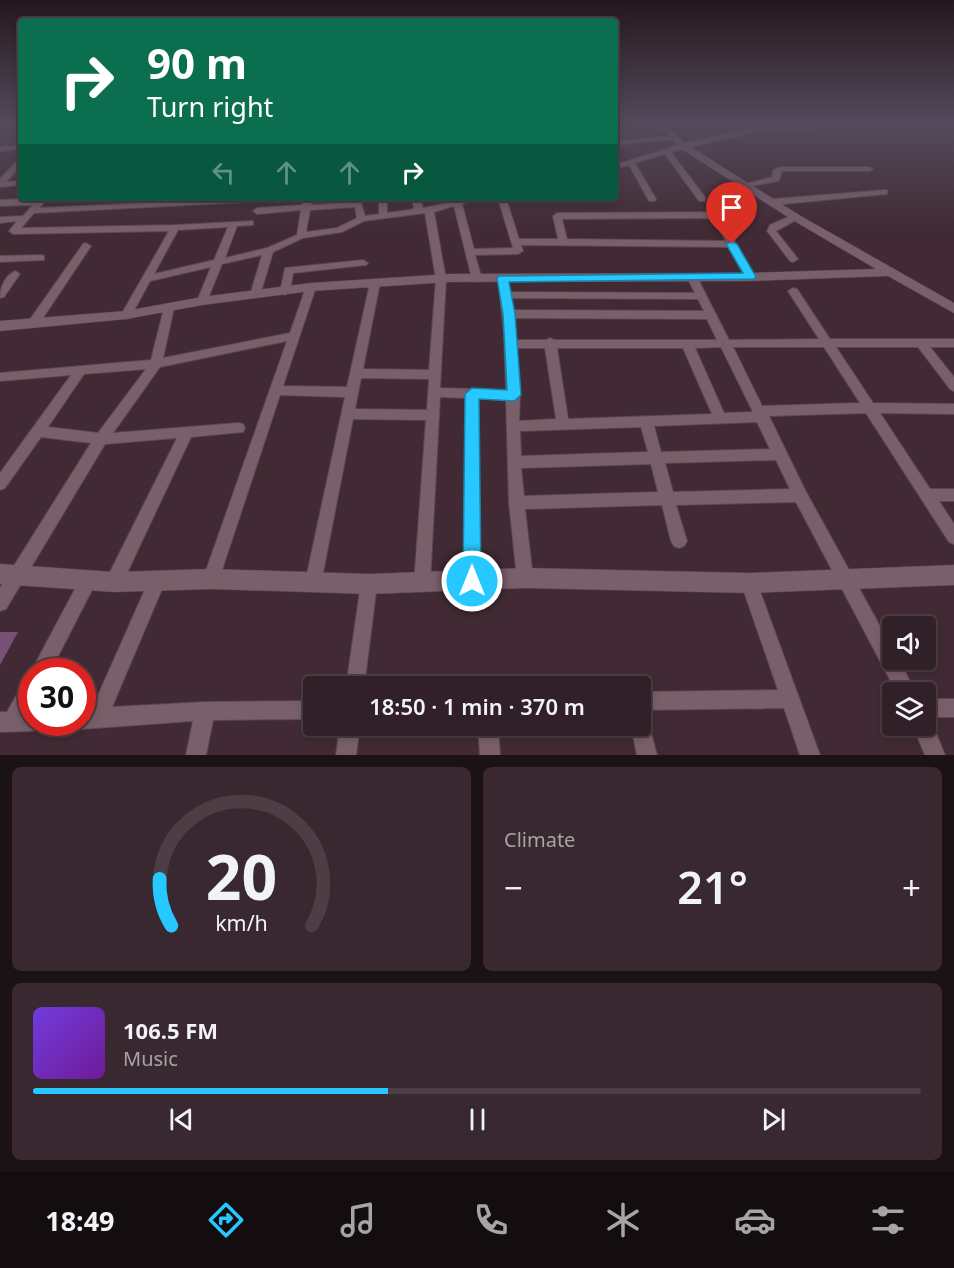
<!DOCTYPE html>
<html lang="en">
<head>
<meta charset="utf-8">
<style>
  :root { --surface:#312027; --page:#39282f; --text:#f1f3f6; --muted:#a8a3a7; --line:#4c3e44; --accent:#27c8ff }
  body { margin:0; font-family:"Noto Sans",sans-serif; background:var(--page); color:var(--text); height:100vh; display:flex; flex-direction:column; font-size:22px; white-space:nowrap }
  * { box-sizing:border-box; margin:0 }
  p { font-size:20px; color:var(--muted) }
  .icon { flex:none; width:33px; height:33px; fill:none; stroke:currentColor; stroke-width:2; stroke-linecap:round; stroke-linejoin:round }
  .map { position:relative; height:755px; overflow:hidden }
  .drawer { display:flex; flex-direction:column; gap:12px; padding:12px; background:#1b1215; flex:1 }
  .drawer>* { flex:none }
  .banner { position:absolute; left:18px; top:18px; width:600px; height:183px; border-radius:6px; box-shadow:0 3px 9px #0003,0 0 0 2px var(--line); background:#0b6e4f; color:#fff; overflow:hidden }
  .buttons { position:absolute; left:882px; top:616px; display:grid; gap:12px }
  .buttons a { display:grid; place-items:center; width:54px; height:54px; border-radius:6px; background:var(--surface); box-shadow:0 3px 9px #0003,0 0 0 2px var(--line); font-size:30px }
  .speed { position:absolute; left:18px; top:658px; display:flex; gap:12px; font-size:30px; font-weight:700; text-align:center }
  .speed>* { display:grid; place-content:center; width:78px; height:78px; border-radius:50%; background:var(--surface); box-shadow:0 3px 9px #0003,0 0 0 2px var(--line); line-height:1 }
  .speed .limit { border:9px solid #d22; background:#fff; color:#111 }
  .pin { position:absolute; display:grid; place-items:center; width:51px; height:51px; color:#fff; margin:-62px -26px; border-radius:50% 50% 50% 0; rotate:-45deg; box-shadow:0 0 6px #0007 }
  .pin .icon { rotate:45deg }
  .me { position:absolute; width:66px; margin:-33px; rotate:0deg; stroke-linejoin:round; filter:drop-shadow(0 0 4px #0008) }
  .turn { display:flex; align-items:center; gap:21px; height:126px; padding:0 30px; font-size:27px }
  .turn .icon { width:78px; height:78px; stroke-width:2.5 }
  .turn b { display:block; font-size:42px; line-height:51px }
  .lanes { display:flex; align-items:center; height:57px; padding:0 30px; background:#0003; justify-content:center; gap:30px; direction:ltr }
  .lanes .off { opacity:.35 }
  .big { font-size:45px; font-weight:600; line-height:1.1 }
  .drawer .widget { flex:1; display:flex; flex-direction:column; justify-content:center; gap:9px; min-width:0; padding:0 21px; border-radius:9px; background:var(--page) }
  .drawer .dial { align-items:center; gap:0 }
  .dial svg { height:156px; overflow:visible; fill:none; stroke:var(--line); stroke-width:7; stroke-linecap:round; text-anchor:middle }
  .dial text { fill:var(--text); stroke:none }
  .song { display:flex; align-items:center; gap:18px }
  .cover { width:72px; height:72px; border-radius:9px; background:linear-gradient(135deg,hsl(260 70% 55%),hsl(280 70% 35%)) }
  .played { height:6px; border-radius:3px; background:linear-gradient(90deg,var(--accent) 40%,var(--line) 40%) }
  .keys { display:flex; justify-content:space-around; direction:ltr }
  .heat { display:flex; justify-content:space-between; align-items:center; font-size:33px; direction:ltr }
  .drawer .tiles { flex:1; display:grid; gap:12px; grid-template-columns:1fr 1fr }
  .widget:last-child { grid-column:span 2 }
  .trip { position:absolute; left:303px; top:676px; width:348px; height:60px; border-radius:6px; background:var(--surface); box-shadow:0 3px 9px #0003,0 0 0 2px var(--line); font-weight:600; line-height:60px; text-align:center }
  .dock { display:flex; height:96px; justify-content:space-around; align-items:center; background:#140d10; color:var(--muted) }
  .dock .icon { width:42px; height:42px }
  .dock .current { color:var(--accent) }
  .dock b { font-size:27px; color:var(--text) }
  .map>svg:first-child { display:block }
  .building { fill:#775276 }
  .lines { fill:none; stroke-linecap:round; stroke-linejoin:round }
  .minor-casing { stroke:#5a474f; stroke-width:2 }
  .tertiary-casing { stroke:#5a474f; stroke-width:1 }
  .minor { fill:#795f6a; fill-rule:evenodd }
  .tertiary { fill:#795f6a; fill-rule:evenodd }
  .route { fill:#27c8ff; stroke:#1982a6; stroke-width:1.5 }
</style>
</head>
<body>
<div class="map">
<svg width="954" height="755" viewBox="0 0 954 755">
  <rect width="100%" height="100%" fill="#412a34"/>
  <path class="building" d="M0,632H18L0,665Z"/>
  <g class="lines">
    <g class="minor-casing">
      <path id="minor" d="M762,126H810L813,128L810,130H762L671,152L705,197V201H699L665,154L635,163L656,199L655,201H649L629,165L615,169V165L680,144Z
        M675,136L678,138L677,139L615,145V141Z
        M21,145V149L0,151V147Z
        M18,160H21V166L6,182L21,181V185L0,187V179Z
        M780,167H869L873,169L869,171H782L779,181L746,187L742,185L772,177L773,170Z
        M884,190H887V194L773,205L769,202L773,199Z
        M39,198H48L39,208L253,198L254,200L250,202L34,213L21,228L175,225L253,221V225L237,226L225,258L267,248L297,235L301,210L257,214L253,211L257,208L302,205L304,198H312L311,205L361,202L365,216L379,214V198H387V213L414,209L412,198H420L423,208L453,202L452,198H460L461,200L481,198L462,204L474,249L513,248L498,198H506L519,239H558L553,216L557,213L716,212L720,215L755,277L750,280L746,279L729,247L521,245L523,251L518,254L475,255L482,279L477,282L472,279L454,206L434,212L446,279L440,388L506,390L504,333L498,278L503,275L508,278L510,292L695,293L687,277L692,274L696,275L729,340L819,339L788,291L793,288L797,289L830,339H954V347H930L954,377V391L950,389L918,347H836L873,403L954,404V414L880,413L930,489H954V501H939L954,524V544L949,542L866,413L769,416L805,490L892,648V660H899L916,693H897L796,502L676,505L687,541L684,546L679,548L674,546L671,541L662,505L525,509L533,578L531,584L525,586L519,584L517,578L509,503L506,399L478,398L480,581L478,587L472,589L466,587L464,581L466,398L440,397L430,584L428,590L422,592L416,590L414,584L426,420L353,419L321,583L319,589L313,591L307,589L305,583L345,397L280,395L219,579L217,585L211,587L205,585L203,579L287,341L160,367L113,433L238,423L243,424L245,428L243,432L191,437L120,588L114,590L108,588L106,582L108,576L177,438L105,444L6,609L0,611V588L91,443L41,437L5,488L0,490V473L71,375L0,381V373L151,360L164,308L169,305L174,308L163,358L290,333L306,287L311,284L316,287L283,386L347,387L370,283L375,280L380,283L363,369L429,370L436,279L425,213L364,221L342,232L303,238L273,252L260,295L255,298L250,295L262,255L222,264L207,301L202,304L197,301L211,267L150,281L130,318L126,319L121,315L169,231L13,234L9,231L17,221L0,223V217L23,216L33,205L0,206V200ZM355,207L357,218L337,228L306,232L310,210ZM713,218L726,241L567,239L562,219ZM228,227L214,260L154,274L178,230ZM511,298L698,299L704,311L513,310ZM514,318L707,319L717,340H554L550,338L546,340H516ZM721,347L753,412L724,413L695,348ZM733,347H824L860,403L762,406ZM516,348H545L556,419L519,421L520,395ZM557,348H683L712,414L568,419ZM146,369L98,433L48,427L84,374ZM361,378L429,379L427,410L355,409ZM757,422L770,449L661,452L654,426ZM641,427L648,452L521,456L520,431ZM776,460L790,489L673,492L665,463ZM651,464L658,492L524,496L521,468Z
        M600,198H608L609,200L605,202Z
        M795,214L798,215V219L776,231L798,259L793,262L790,261L767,231L770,225Z
        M86,243L91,246L39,324H31L30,321L31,318L83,244Z
        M41,255L44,256V260L0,262V256Z
        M363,260L368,263L366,265L293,273L290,292L285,295L280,292L285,268Z
        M15,271L20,274L4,297L0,298C0,287 5,276 15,271Z
        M89,572L95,574L97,580L50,672L32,673L34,666L83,574Z
        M157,574L163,576L165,582L112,707L205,702L314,701V719L213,720L206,755H186L193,721L82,729L75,726L74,723H82V709H92L151,576Z
        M749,575L755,577L757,583L820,755H800L784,708L640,710V692L778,690L741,583L743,577Z
        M369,576L375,578L377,584L364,687H346L361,584L363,578Z
        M32,678V706L28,712L32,711V723H41L39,728L32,731L0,732V712H7L25,680Z
        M926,699H954V717H926Z
        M640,716L647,718L657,755H637L631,726H640Z
        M926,717L930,719L945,755H925L913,726H926Z
        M340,726H360L356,755H336Z
        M478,726H498L500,755H480Z"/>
    </g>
    <g class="tertiary-casing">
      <path id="tertiary" d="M658,125H666L686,144L799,215L954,303V313L888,276L750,281L449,282L311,291L202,305L126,319L0,331V321L126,311L202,297L311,283L449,274L750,273L876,269L791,219L680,148Z
        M0,564L114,572L211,569L369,574L525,568L749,573L954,565V585L749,593L525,588L369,594L211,589L114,592L0,584Z"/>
    </g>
    <use href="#minor" class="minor"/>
    <use href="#tertiary" class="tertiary"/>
  </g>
  <linearGradient id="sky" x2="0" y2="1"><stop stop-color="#24171d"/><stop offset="0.54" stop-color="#544a5c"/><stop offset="1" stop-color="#544a5c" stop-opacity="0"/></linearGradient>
  <rect width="954" height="230" fill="url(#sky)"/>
  <path class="route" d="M732,241L737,244L756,277L754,279L509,282L515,314L521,395L514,401L479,399L481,581L479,587L472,590L466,587L463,581L465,394L472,388L507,390L503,314L497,278L499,276L743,273L726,244Z"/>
</svg>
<div class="buttons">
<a><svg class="icon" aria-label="sound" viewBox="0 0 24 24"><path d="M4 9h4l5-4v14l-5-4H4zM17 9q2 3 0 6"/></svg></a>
<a><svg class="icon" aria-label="layers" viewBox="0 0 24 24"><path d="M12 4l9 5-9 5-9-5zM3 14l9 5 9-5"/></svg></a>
</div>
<div class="speed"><div class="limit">30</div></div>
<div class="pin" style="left:732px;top:244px;background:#d93025"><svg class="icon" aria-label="arrive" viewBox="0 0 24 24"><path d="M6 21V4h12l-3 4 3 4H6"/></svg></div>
<svg class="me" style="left:472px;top:581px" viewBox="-20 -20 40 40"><circle r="17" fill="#27c8ff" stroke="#fff" stroke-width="3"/><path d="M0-11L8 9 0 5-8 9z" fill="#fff"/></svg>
<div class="trip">18:50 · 1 min · 370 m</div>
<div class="banner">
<div class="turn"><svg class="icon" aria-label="right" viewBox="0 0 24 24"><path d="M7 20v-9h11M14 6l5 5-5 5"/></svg><div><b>90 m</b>Turn right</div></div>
<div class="lanes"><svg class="icon off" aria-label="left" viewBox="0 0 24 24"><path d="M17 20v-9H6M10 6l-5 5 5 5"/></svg><svg class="icon off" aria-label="ahead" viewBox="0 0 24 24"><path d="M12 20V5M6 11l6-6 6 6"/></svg><svg class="icon off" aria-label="ahead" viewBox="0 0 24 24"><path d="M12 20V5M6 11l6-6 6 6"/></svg><svg class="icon" aria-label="right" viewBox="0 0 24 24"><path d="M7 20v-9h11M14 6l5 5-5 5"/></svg></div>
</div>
</div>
<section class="drawer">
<div class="tiles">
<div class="widget dial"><svg viewBox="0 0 100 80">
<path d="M14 69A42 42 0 1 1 86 69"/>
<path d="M14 69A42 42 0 0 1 8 45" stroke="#27c8ff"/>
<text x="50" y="56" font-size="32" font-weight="700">20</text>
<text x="50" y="72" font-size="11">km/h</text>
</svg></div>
<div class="widget"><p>Climate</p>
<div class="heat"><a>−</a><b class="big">21°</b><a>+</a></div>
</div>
<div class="widget">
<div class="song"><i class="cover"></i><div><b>106.5 FM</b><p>Music</p></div></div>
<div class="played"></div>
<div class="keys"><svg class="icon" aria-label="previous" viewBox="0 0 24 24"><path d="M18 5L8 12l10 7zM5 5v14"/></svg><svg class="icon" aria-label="pause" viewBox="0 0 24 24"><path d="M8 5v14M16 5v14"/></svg><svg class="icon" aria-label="next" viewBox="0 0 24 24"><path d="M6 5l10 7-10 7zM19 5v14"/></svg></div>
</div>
</div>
</section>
<nav class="dock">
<b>18:49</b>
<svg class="icon current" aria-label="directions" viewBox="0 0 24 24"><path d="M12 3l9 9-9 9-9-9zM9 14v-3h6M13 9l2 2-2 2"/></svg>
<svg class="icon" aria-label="music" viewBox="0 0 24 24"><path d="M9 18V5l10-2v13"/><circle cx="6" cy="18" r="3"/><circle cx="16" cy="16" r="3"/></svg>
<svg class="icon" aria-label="phone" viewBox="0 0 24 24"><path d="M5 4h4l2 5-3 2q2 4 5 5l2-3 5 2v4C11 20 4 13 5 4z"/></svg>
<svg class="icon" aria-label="climate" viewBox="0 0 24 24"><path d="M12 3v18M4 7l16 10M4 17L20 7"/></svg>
<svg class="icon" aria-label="car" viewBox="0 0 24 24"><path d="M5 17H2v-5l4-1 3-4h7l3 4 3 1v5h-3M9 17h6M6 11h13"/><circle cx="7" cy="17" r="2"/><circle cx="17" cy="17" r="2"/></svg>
<svg class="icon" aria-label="filters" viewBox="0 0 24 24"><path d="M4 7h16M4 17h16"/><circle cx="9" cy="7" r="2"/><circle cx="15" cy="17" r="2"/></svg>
</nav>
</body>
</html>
